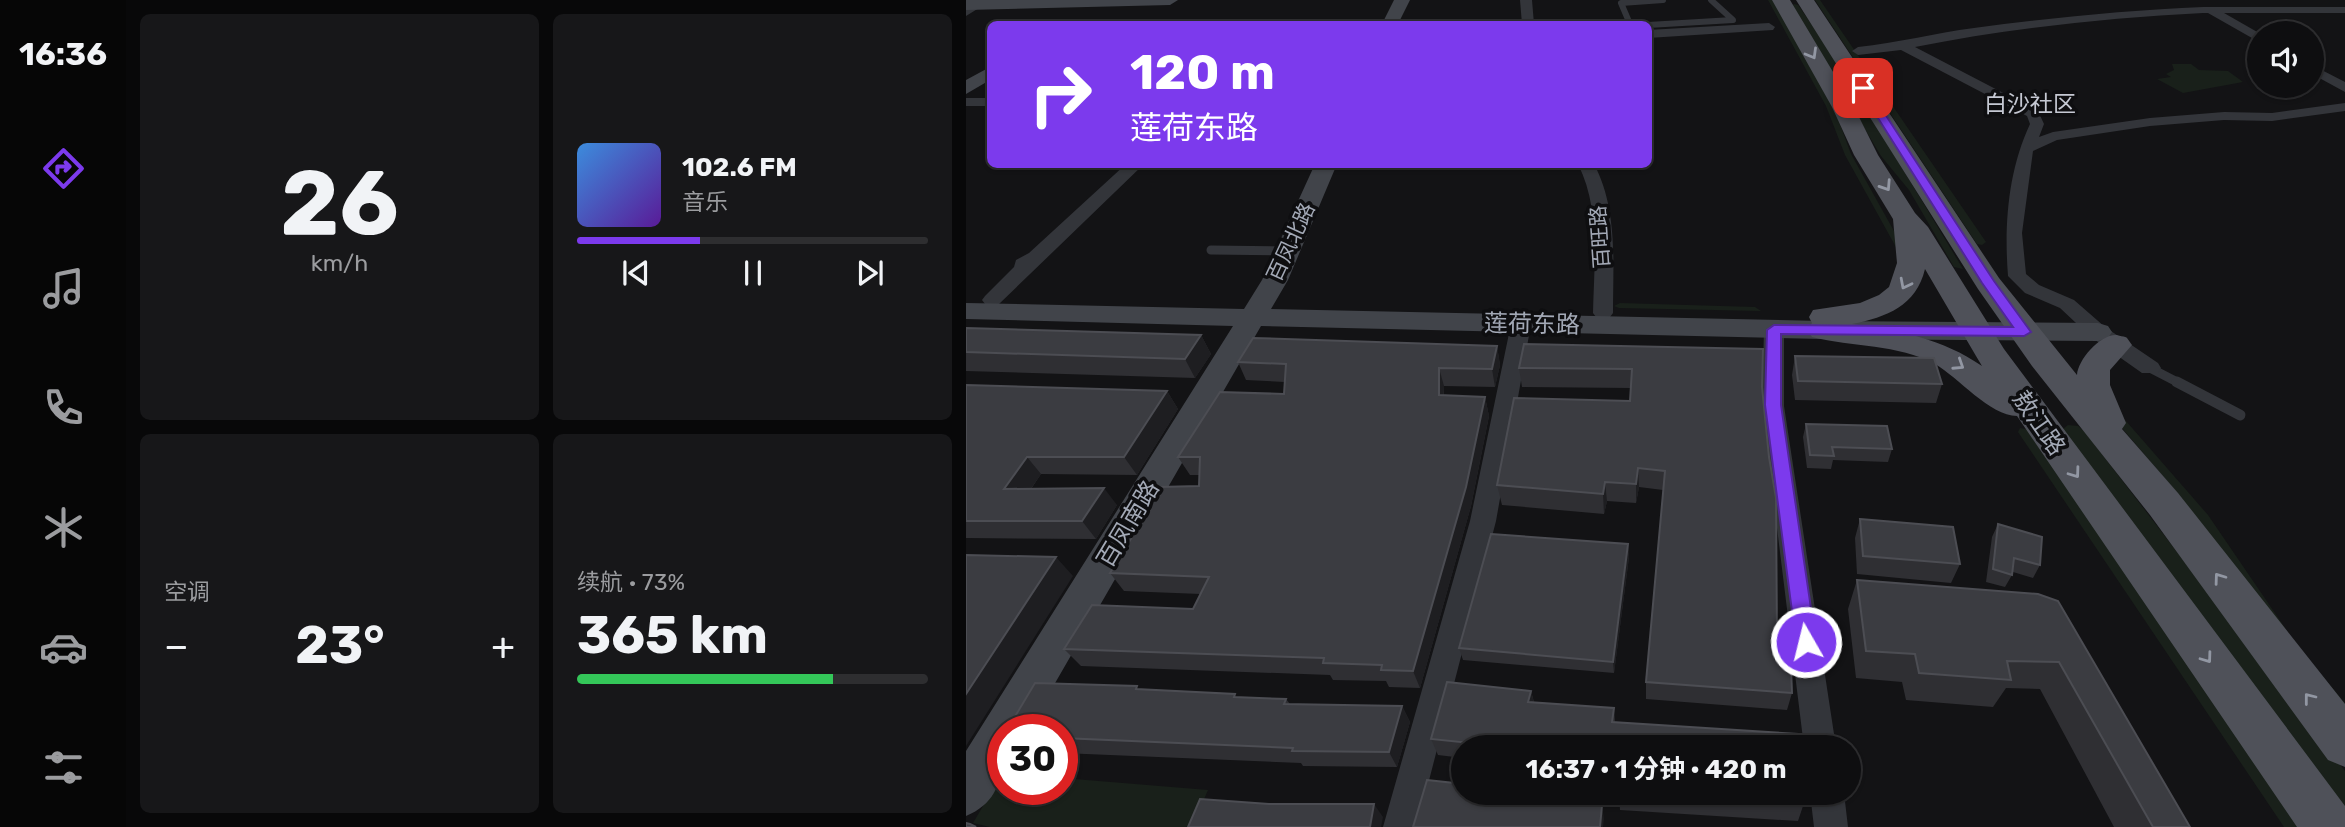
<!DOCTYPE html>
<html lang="zh">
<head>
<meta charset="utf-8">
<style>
  :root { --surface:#0e0e10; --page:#171719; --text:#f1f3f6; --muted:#9b9c9f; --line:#2e2e30; --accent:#7c3aed }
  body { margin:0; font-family:Rubik,"Noto Sans SC",sans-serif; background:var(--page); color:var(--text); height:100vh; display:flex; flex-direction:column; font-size:26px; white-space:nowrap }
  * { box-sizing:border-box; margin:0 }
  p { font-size:23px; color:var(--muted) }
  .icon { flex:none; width:38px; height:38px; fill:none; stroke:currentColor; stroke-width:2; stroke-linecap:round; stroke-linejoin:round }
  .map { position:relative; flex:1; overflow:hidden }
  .drawer { display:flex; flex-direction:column; gap:14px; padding:14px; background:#080809; width:840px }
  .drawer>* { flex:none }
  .guide { position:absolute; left:21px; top:21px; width:665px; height:147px; border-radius:10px; box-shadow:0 2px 5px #0004,0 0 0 2px var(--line); background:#7c3aed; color:#fff; overflow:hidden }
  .controls { position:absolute; left:1281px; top:21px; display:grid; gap:14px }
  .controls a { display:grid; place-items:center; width:77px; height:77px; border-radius:50%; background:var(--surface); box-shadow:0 2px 5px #0004,0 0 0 2px var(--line); font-size:35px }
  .speed { position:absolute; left:21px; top:714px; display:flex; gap:14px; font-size:35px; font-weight:700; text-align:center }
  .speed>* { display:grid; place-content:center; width:91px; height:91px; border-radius:50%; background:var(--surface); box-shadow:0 2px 5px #0004,0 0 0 2px var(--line); line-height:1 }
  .speed .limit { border:10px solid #d22; background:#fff; color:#111 }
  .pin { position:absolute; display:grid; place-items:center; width:60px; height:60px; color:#fff; margin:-30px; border-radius:14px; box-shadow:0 4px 10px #0006 }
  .me { position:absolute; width:77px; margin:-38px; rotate:352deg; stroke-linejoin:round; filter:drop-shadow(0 0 5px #0008) }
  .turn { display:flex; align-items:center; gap:24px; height:147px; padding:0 28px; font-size:32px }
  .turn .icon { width:91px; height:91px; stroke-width:2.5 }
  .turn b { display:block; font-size:49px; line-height:60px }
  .big { font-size:52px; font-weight:700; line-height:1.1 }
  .drawer .tile { flex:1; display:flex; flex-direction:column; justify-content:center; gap:10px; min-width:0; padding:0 24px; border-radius:10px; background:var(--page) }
  .drawer .dial { align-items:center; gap:0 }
  .dial b { font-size:91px; line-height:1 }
  .song { display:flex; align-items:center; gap:21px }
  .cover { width:84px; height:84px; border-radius:10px; background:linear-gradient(135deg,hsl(210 70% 55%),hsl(270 70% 35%)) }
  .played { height:7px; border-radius:4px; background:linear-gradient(90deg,var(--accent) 35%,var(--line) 35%) }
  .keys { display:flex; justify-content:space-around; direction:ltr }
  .heat { display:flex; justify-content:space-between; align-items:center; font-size:38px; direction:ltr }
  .charge { height:10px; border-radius:5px; background:linear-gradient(90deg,#34c759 73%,var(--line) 0) }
  .drawer .tiles { flex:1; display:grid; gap:14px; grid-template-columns:repeat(2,1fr) }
  .trip { position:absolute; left:485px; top:735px; width:410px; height:70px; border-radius:35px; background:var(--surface); box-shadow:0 2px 5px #0004,0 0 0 2px var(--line); font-weight:700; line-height:70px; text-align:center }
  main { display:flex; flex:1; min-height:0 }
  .tab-bar { display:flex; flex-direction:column; width:126px; justify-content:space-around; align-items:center; background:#060606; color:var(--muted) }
  .tab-bar .icon { width:49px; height:49px }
  .tab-bar .on { color:var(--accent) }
  .tab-bar b { font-size:32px; color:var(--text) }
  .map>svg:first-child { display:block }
  .green { fill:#19201a }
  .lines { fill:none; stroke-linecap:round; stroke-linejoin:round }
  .lane-far2 { stroke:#33353a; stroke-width:6 }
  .lane-far1 { stroke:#33353a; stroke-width:9 }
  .lane { stroke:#33353a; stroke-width:11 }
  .street { fill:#33353a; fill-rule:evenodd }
  .secondary { fill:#41444a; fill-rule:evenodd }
  .primary { fill:#4f5159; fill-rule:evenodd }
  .wall { fill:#2f2f33 }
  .shaded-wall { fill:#1e1e21 }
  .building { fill:#3b3c41; stroke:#4c4d53; stroke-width:2 }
  .oneway { stroke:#9297a3 }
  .route { fill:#7c3aed; stroke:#51269a; stroke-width:2 }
  .labels { text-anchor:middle; stroke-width:7; stroke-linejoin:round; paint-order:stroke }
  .far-street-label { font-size:21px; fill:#a3a9b6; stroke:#0e0e10 }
  .far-quarter-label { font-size:23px; fill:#c5c8d2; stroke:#0e0e10 }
  .street-label { font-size:24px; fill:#a3a9b6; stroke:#0e0e10 }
</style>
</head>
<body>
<main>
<nav class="tab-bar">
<b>16:36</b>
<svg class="icon on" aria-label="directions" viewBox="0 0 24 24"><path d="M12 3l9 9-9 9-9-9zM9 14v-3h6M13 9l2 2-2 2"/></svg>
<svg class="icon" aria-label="music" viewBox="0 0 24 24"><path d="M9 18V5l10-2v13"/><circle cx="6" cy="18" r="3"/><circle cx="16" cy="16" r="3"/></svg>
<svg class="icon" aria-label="phone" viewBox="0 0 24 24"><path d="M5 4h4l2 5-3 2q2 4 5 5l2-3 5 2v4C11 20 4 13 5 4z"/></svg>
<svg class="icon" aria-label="climate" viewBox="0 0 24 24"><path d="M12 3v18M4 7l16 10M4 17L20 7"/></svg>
<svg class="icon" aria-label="car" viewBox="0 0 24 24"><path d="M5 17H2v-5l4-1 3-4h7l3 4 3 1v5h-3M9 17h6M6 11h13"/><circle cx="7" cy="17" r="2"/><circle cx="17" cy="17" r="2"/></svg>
<svg class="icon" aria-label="filters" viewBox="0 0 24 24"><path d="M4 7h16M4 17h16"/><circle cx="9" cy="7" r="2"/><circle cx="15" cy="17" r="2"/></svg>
</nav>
<section class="drawer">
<div class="tiles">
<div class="tile dial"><b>26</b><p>km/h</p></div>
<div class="tile">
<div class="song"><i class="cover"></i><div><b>102.6 FM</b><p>音乐</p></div></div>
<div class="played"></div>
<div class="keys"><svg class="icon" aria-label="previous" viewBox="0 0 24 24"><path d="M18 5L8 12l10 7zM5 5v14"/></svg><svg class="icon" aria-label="pause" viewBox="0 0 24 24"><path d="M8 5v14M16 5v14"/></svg><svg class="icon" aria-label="next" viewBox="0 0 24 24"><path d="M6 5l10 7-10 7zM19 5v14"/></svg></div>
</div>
<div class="tile"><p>空调</p>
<div class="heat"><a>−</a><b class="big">23°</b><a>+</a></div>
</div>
<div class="tile"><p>续航 · 73%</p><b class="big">365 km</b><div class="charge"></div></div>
</div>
</section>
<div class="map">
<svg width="1379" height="827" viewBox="0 0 1379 827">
  <rect width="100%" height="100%" fill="#131315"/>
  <path class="green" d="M802,0H807L868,108L885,154L938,249H931L879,155L860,106Z
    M849,0H854L1020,242L1016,245L1011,244Z
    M828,4L832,5L874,65L997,269L988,267L943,190L915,156L826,6Z
    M1206,64H1225L1233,70L1262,71L1277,82L1217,93L1191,79L1205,77L1200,74L1208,70Z
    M654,303L789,307L795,311L653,308L648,306Z
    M1153,413L1242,515L1332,647L1379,703V721L1218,501L1145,415Z
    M1102,425L1112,426L1119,432L1379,771V818L1097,429Z
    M1054,428L1065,430L1339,827H1318L1052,432Z
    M36,774L37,789H96V778L242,790L226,827H24L7,823Z"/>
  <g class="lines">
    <path class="lane-far2" d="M664,24L655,3L697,0
      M682,25L767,20L745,0"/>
    <path class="lane-far1" d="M245,250L322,251
      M1184,368L1215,384"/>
    <path class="lane" d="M1211,382L1274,415"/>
    <path class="street" d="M12,0H26L0,16V8Z
      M554,0H566L568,24H556Z
      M1237,7H1379V13H1258L1293,33V42L1242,13H1237C1141,18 1043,28 949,47L1072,111L1078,124L1073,137L1087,132L1184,118L1258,112L1306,113L1379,103V111L1306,121L1258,120L1184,126L1091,140L1067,151L1056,233L1060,274L1073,285L1108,300L1139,327L1192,363L1195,368L1192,373H1176L1125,337L1094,308L1059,293L1042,276C1038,225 1042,171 1064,124L1061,116L935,50L892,55L886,51L892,47C931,43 969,33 1008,28C1084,18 1161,10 1237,7Z
      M803,23L809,27L807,30L682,38V30Z
      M1346,65L1379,82V92L1346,74Z
      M0,98H24V106H0Z
      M160,164H178L33,304H19L16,300L19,296L48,267L50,260L63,253Z
      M612,164H628C652,209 647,264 647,313L644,317H630L627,313C628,264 635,210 612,164Z
      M555,318L562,319L565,324L530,521L451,827H417L504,521L545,324L548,319Z
      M808,323L815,324L818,329V406L870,747H838L796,406L798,329L801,324Z
      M844,793H878L882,827H848Z"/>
    <path class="secondary" d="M0,0H212L204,5L0,10Z
      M428,0H444L432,24H416Z
      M24,67V80L0,94V80Z
      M349,164H371L322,280L305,309L857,321L1132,323L1142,326L1146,332L1142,338L1132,341L857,339L295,326L62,730H37C37,766 39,800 0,816V751L267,326L0,319V303L278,309L296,280Z"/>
    <path class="primary" d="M806,0H824L888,107L912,155L949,213L962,227L1038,349L1379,806V827H1331L1051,416C1024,416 992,377 969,364C932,344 886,347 846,337L841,330L846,323L843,317L847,310L894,303L913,295L923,287L931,263L927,219L888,155L866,107ZM959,269L1010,356L1016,366C977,339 933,330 886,324C921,317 950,306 959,269Z
      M830,0H848L1033,278L1111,375C1112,360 1133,335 1150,335C1150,335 1161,337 1161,338L1166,345L1144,370V385L1160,423L1156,429L1212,493L1379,704V767L1362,760L1184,515L1066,366L1012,289Z"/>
  </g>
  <path class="wall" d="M0,328L235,335L245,354L229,378L0,371Z
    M558,344L796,387L811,641L826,693L821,710L680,699V682L697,490L673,487L670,503L641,501L638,514L536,505L531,485L664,401L665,388L556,387L553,368Z
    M531,346L534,365L529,387L478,386V396L519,397L523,416L505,506L454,688L423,687L420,681L367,680L364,675L115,666L98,649L227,609L235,594L158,591L144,573L178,517L176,514L233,486V475H224L212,457L318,394L319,382L280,380L272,362Z
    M829,356L976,384L970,403L829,400L826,375Z
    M0,385L201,391L212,409L171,475L75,474L65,489L151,505L130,539L0,538Z
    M840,424L926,449L922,462L867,460L865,469L841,468L837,437Z
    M894,519L994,564L985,583L891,574L889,538Z
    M1032,524L1074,565L1067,578L1047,572L1046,575L1039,587L1020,582L1026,537Z
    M662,544L663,557L648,673L497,660L493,648Z
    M891,580L1072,594L1224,827H1148L1074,689L1040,688L1027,707L940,700L936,682L890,678L882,609Z
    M173,689L272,697L320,699L324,704L436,706L444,722L431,767L337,766L335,763L96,753V730Z
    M565,691L568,702L648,708L649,723L833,747H497V758L472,755L465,739Z
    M653,793L837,806L832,821L654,810Z"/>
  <path class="shaded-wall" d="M235,335L245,354L229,378L219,359Z
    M531,346L534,365L529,387L526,369Z
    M473,368L478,386L477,414L473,395Z
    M201,391L212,409L171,475L158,457Z
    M519,397L523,416L505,506L454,688L447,671Z
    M61,457L75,474L53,506L38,489Z
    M672,468L673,487L670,503V484Z
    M639,482L641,501L638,514L637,494Z
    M138,488L151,505L130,539L116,521Z
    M662,544L663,557L648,673L647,662Z
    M90,557L107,576L0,746V694Z
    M565,691L569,707L562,702Z
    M436,706L444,722L431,767L423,752Z
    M536,793H539L543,804L535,799Z
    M408,804L417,817L415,827H404Z
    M636,805L638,819L637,827H634Z"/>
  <path class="building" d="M0,328L235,335L219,359L0,352Z
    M287,338L531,346L526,369L473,368V395L519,397L500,487L447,671L415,670L416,665L357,663L358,658L98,649L126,605L227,609L243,577L144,573L180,514H176L193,487L233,486L234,457H212L254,392L318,394L320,364L272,362Z
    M558,344L797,349L796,387L803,457L810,498L811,641L824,642L826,693L680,682L699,471L672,468L670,484L639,482L637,494L531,485L548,398L664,401L666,369L553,368Z
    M829,356L968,358L976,384L832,381Z
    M0,385L201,391L158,457H61L38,489L138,488L116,521H0Z
    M840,424L921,426L926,449L866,447L868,456L844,455Z
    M894,519L987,527L994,564L897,556Z
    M1032,524L1076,537L1074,565L1048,558L1046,575L1027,569Z
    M525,534L662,544L647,662L493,648Z
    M0,555L90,557L0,694Z
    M891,580L1072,594L1092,601L1224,827H1187L1093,662L1041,661L1045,680L953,673L949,654L900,651Z
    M481,682L565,691L562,702L648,708L646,722L832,734L833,747H543L465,739Z
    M69,683L171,686L170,689L269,694L268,697L320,699L318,704L436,706L423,752L326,751L327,748L96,738V730H41Z
    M461,780L497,784V793H536L535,799L636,805L634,827H447Z
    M653,793H836L837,806L653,795Z
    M234,799L303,804H408L404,827H222Z
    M0,823L4,824L10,827H0Z"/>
  <defs><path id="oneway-chevron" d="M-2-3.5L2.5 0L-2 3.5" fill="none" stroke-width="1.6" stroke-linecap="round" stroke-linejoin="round" transform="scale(1.75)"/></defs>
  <g class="oneway">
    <use href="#oneway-chevron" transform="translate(846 54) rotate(60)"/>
    <use href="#oneway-chevron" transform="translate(920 186) rotate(57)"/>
    <use href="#oneway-chevron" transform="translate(939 284) rotate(117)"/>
    <use href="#oneway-chevron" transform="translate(993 365) rotate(33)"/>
    <use href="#oneway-chevron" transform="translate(1109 473) rotate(54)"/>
    <use href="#oneway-chevron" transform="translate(1253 578) rotate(-126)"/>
    <use href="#oneway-chevron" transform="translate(1241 658) rotate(54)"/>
    <use href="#oneway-chevron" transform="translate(1343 698) rotate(-128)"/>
  </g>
  <path class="route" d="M897,85L902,88L1028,281L1065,332L1058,336L815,334V405L850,642L847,649L840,651L833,649L830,642L799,405L801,330L808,325L1047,327L1016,283L893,88Z"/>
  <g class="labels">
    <g class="far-street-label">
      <text transform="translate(634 237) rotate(-94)" y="7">百旺路</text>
      <text transform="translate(325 242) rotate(-65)" y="7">百凤北路</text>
    </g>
    <g class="far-quarter-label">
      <text x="1064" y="112">白沙社区</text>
    </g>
    <g class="street-label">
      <text transform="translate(566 324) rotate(1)" y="8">莲荷东路</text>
      <text transform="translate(1073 423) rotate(55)" y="8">敖江路</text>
      <text transform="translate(162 524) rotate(-59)" y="8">百凤南路</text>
    </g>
  </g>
</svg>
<div class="controls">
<a><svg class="icon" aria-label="sound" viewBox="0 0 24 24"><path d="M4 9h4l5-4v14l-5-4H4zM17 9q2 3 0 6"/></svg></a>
</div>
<div class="speed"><div class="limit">30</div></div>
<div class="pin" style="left:897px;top:88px;background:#d93025"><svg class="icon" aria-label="arrive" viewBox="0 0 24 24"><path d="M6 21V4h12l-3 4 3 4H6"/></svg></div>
<svg class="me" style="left:840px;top:642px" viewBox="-20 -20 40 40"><circle r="17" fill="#7c3aed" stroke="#fff" stroke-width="3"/><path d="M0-11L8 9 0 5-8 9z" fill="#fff"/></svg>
<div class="trip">16:37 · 1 分钟 · 420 m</div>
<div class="guide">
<div class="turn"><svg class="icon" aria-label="right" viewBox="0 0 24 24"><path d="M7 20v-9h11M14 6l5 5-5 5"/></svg><div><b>120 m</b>莲荷东路</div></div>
</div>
</div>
</main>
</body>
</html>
